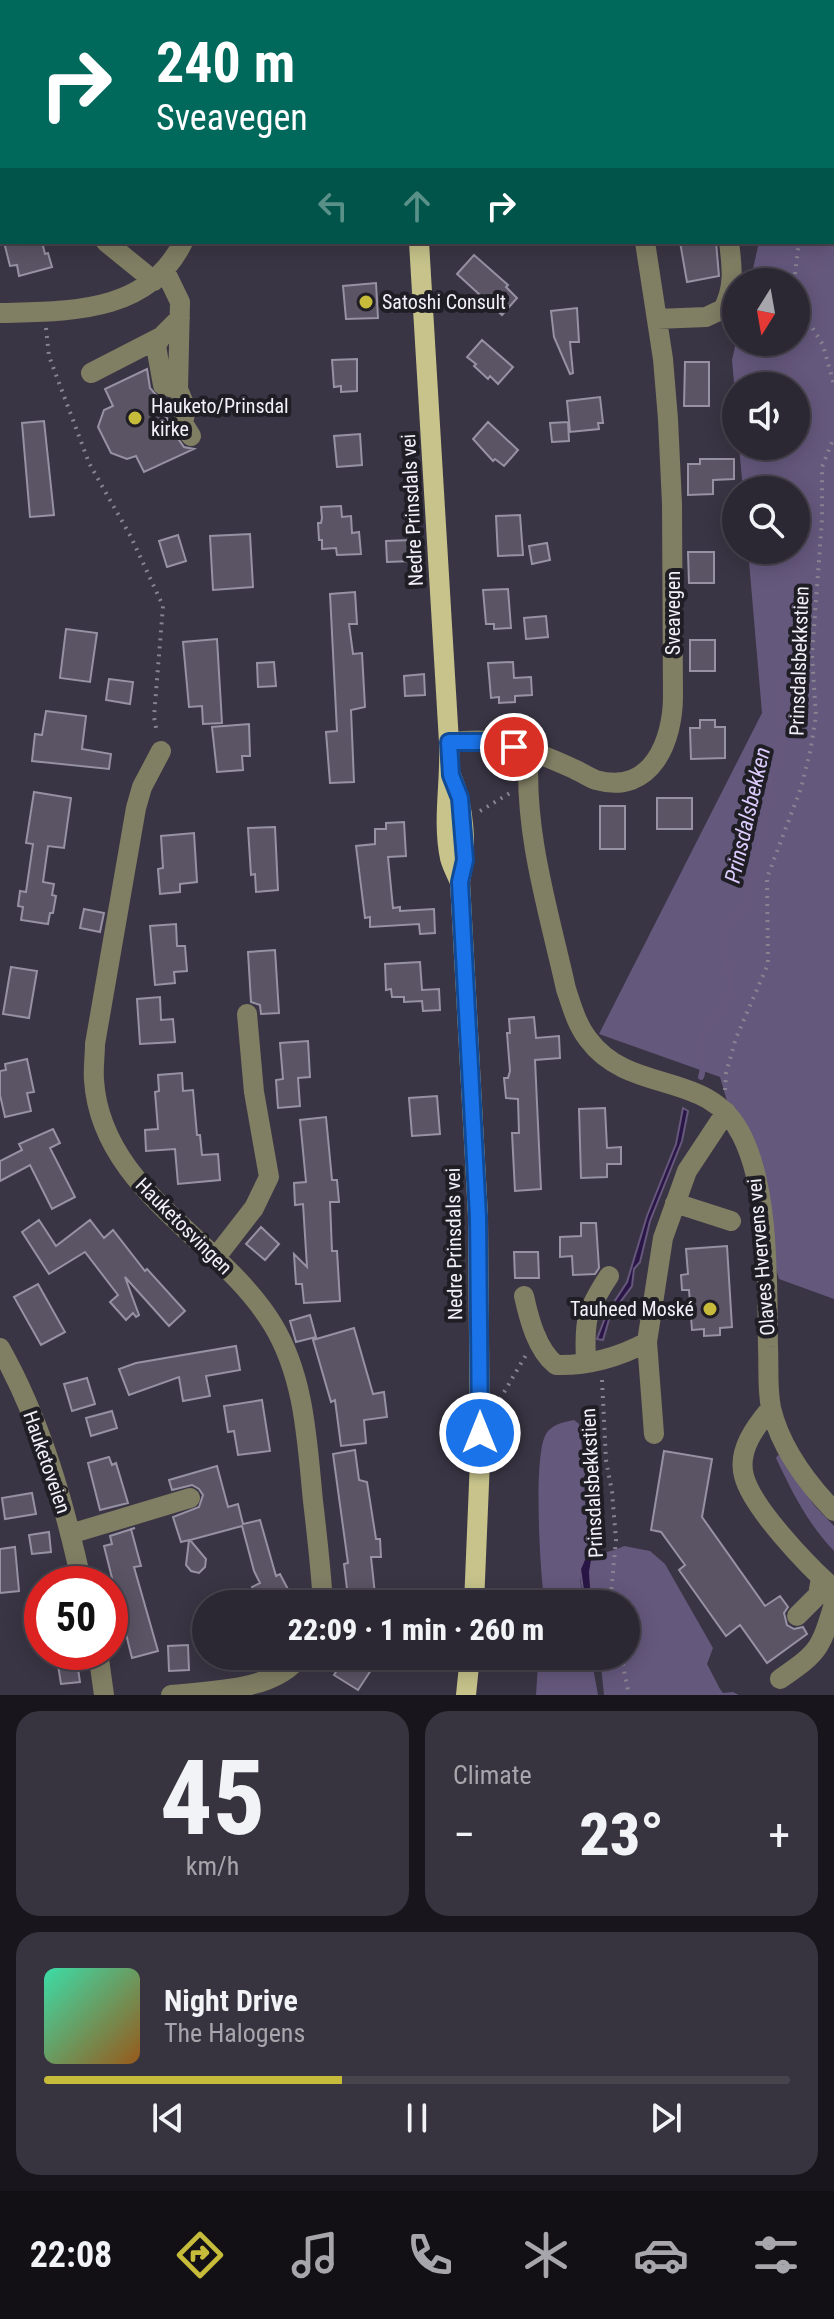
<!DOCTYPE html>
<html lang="en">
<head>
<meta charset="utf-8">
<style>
  :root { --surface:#2c2833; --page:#38343f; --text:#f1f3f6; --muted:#a6a6ac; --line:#48444e; --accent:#c7bb3b }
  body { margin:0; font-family:"Roboto Condensed",sans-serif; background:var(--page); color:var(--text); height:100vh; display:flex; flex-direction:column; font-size:30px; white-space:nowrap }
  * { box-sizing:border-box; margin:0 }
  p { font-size:26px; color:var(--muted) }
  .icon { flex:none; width:44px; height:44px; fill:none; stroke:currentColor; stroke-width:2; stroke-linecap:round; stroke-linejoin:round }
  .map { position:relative; height:1695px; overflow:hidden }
  .drawer { display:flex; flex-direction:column; gap:16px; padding:16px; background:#18161c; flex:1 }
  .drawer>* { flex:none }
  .top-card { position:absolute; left:0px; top:0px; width:834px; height:244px; box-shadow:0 4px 20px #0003,0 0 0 2px var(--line); background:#00695c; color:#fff; overflow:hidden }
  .needle { width:52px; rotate:191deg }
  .buttons { position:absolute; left:722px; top:268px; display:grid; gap:16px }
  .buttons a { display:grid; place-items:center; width:88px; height:88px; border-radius:50%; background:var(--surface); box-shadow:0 4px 20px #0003,0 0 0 2px var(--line); font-size:40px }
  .speed { position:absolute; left:24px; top:1566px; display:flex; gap:16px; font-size:40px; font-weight:700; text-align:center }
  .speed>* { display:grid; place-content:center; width:104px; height:104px; border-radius:50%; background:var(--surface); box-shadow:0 4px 20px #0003,0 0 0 2px var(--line); line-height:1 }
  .speed .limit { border:12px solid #d22; background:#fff; color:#111 }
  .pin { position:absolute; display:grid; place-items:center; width:68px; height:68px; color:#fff; margin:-34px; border:4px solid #fff; border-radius:50%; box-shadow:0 2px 8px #0007 }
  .me { position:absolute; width:88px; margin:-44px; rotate:0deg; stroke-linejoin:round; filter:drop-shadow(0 0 6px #0008) }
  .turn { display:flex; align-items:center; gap:28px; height:168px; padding:0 24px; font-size:36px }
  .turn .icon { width:104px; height:104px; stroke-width:2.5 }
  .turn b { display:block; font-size:56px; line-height:68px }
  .lanes { display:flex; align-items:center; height:76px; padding:0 24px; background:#0003; justify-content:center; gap:40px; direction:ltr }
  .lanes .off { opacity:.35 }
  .big { font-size:60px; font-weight:800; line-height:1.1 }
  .drawer .card { flex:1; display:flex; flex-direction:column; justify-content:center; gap:12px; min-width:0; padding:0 28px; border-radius:24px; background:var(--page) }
  .drawer .dial { align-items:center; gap:0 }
  .dial b { font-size:104px; line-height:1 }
  .song { display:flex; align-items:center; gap:24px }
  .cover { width:96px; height:96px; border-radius:12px; background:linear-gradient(135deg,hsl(160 70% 55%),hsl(30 70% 35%)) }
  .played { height:8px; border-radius:4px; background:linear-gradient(90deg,var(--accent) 40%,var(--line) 40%) }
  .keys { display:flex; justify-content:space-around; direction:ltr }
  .heat { display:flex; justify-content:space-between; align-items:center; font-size:44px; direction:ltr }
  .drawer .tiles { flex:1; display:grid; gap:16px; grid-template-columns:1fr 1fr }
  .card:last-child { grid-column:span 2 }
  .trip { position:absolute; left:192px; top:1590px; width:448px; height:80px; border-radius:40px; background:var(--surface); box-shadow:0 4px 20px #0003,0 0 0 2px var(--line); font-weight:800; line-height:80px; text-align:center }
  .menu { display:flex; height:128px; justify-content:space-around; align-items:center; background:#121014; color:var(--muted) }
  .menu .icon { width:56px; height:56px }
  .menu .on { color:var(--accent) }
  .menu b { font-size:36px; color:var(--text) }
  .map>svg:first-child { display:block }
  .green { fill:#65587d }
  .water { fill:#2a1646; stroke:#66577c; stroke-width:2 }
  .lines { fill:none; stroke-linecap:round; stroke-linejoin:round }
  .stream { stroke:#66577c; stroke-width:6 }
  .building { fill:#5a5465; stroke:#9691a3; stroke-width:2 }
  .path { stroke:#878390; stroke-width:4; stroke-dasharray:2 6; stroke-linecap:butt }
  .minor { stroke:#807e63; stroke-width:20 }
  .major { stroke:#c7c38b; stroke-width:20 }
  .route-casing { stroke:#114b97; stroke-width:20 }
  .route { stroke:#1a73e8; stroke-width:14 }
  .poi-dot { fill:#c7bb3b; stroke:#201e25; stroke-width:3 }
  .labels { text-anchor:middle; stroke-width:8; stroke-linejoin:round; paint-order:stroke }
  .poi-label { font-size:20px; fill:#f3f0fa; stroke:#201e25; text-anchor:start }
  .street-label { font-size:20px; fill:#f3f0fa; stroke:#201e25 }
  .water-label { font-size:22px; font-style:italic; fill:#dcccfe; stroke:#201e25 }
</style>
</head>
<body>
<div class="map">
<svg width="834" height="1695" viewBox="0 0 834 1695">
  <rect width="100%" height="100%" fill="#3a3544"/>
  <path class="green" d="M770,0H834V1299L779,1279L720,1077L599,1034L762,713L748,550H796V490H743L739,446H796V386H736V405L732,360L736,342H796V282H750L759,242H832V2Z
    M574,1420L579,1424L582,1449L586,1453V1487L594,1529L580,1580L584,1604H545C540,1577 533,1455 546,1434C552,1424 564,1422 574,1420Z
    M778,1455L781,1456L814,1505L834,1526V1551C808,1524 792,1492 776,1458Z
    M624,1546L650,1551L665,1564L713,1648L707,1664L720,1689L723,1693L733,1692L739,1695H604L600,1656H626V1604H592C591,1591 583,1560 599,1554C607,1552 616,1550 624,1546Z
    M544,1656H591L598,1695H536L538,1664Z"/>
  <path class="water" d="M683,1108L688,1111L682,1141L650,1221L640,1262L634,1269L632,1286L610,1316L603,1340L597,1339L607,1313L627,1282L647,1216L676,1144Z
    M586,1449H593L590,1479L599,1533L598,1552L592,1560L590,1572L592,1604H585L580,1569L592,1541L594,1529L586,1487Z"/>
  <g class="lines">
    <path class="stream" d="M827,0V2
      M807,300L816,266L819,242
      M787,342L786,358L792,386
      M790,490V468L802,445L796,399
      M701,1077C706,1062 700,1047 704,1033C707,1020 722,1014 726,1002C734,978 722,950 725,925L746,908L745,884L753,874L756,851L766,826L769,785L779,758L785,730L778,712L777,693L782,682L801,663L802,655L795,632L800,608L795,591V562L803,526L802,518L796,507"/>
  </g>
  <path class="building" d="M4,242H42L45,254L48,253L52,267L19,276L17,265L10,266Z
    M680,242H716L719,276L687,282Z
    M474,255L508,285L506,287L517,298L502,315L457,274Z
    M376,283L378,318L346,319L343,286Z
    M577,308L579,342H570L573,373L570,374L554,337L551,311Z
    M482,340L513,367L498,384L490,376L488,379L474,366L476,364L467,357Z
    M357,359V391L341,392V386L334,387L332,360Z
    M685,362H709V406H684Z
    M147,369L150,388L158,397L172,430L184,447L194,449L144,472L136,456L127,459L111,453L98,427L104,410L113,406L105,389Z
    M600,397L603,423H598L599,429L570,432L567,401Z
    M44,421L54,515L30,517L22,423Z
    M488,422L518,450L504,466L495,459L493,461L473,439Z
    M568,422L569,441L552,442L550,423Z
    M360,434L362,465L337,467L334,436Z
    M700,459H734V479L713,480V494L688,495V464H700Z
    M341,506L342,517L351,516L352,533L359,532L361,554L337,555L336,548L322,549V540H319L318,523H321L322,518L321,507Z
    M520,515L523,555L498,556L496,516Z
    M250,534L253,587L213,590L210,536Z
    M178,535L186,561L167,567L159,541Z
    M412,540L413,561L387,562L386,541Z
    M547,543L550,560L532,564L529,546Z
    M688,552H714V583H689Z
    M508,589L511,628L494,629V624H486L483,590Z
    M355,592L357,624H349L353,654L362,653L365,707L351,710L354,782L330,783L326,732L337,731L330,594Z
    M546,616L548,637L526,639L524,618Z
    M66,629L97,633L90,682L60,678Z
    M217,639L222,723L203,724L202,706L189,707L183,642Z
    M690,640H715V671H690Z
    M274,662L276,686L258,687L257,663Z
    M513,662L514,678L531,677L532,695L515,696V702L499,703V697L491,698L488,663Z
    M424,674L425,695L405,696L404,676Z
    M109,679L133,682L130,704L106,700Z
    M46,711L86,716L82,749L111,754L109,769L32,761L35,734L42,735Z
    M700,720H715V727H725V758L691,759L690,728H700Z
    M249,724L250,756H242L243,770L217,772L212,727Z
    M34,792L71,798L64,848L48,846L43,882L54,884L52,895L56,896L53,913H50L48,924L21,920L23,907L18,906L20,891L26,892L33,844L26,843Z
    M657,798H692V829H657Z
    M600,806H625V849H600Z
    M404,822L406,856L388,857L393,908L400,907V911L434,909L435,933L420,934L419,924L370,927V917L365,918L356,846L375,844V829H386V823Z
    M275,827L278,890L256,892L255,874L251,875L248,828Z
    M194,833L197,882L180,884V892L160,894L158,869L163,868L161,836Z
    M84,909L104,913L100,932L80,928Z
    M176,924L177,946H185L187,971L174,972L175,983L155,985L150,926Z
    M275,950L279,1013L261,1014L260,1005L251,1002L248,952Z
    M420,962L422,990L439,989L440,1010L423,1011L422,1001L404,1002V997H392L391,989L386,990L385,964Z
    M11,967L37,971L29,1018L3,1014Z
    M160,997L161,1020L173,1019L175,1042L140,1044L137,999Z
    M534,1017L536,1038L559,1036L560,1058L535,1060L541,1189L515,1191L512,1133H519L518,1099L506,1098L504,1078H508L510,1071L507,1033H510L509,1019Z
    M308,1041L310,1077L298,1078L300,1106L278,1108L276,1080L283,1079L280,1043Z
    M27,1059L34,1092L27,1093L31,1111L5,1117L0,1095V1071L6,1070L5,1064Z
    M182,1073L183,1091L193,1090L197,1135H200L202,1155L218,1154L220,1180L178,1184L175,1149L146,1151L145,1130L158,1129L155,1092L159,1091L158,1075Z
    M437,1096L440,1134L412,1136L409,1098Z
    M605,1108L607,1148L621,1147V1164H607V1177L581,1178L579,1109Z
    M326,1117L332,1180H337L339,1202H330L332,1251H337L340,1301L304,1303L302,1284H296L294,1254L307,1267L303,1204L295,1205L294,1183L306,1182L300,1120Z
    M53,1129L60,1143L50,1148L75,1197L52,1209L30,1165L0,1181V1161L22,1150L19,1144Z
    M39,1220L56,1246L90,1220L104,1238L113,1230L145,1271L147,1269L185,1311L169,1326L125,1277L139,1315L136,1317L133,1313L126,1320L110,1302L118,1295L85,1252L49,1274L22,1232Z
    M581,1223H596L599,1268L595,1274L573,1275L572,1256L560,1257V1237L581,1236Z
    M261,1227L279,1244L265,1260L246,1244Z
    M727,1246L732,1327L720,1328V1335L704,1336V1329L692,1330L689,1290H682L681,1275L688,1274L686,1249Z
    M514,1252H538L539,1278H515Z
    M38,1284L65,1332L41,1345L14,1297Z
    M310,1315L316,1337L296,1342L290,1321Z
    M354,1328L373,1394L384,1392L387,1417L364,1420L366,1443L341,1446L335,1400L331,1402L313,1340Z
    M236,1346L240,1370L206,1376L210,1396L183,1401L179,1377L129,1395L119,1369L136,1363Z
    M87,1378L95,1404L72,1411L64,1384Z
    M262,1400L270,1451L238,1455L234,1431L228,1432L224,1406Z
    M112,1411L117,1428L91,1436L86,1418Z
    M355,1450L359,1480L367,1482L376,1539H380L381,1557H371L375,1594L348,1597L344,1564L348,1563L333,1454Z
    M664,1451L712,1459L702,1517L765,1606L780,1596L788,1607L784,1613L787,1625L794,1629L803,1627L807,1634L767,1663L740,1625L726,1636L679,1570L685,1565L661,1532L651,1530Z
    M109,1457L112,1465L116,1463L128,1503L100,1510L88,1463Z
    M217,1466L228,1507L238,1504L243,1524L260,1520L276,1576L280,1574L291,1595L288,1596L292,1604H260L252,1587L260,1583L254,1571L242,1526L190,1540L206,1559L205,1567L199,1573L191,1571L186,1565L189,1540L181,1542L173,1517L199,1507L203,1495L199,1489L192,1485L172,1490L169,1480Z
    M32,1493L36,1514L5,1519L2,1498Z
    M135,1528L131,1529L141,1566L134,1567L158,1651L132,1658L104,1546L112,1544L110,1536Z
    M49,1532L51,1552L32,1554L29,1535Z
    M15,1547L19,1591L0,1593V1549Z
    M188,1645L189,1670L169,1671L168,1646Z
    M346,1656H362L375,1664L358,1690L334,1675Z
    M77,1662L80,1682L61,1684L58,1665Z"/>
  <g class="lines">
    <path class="path" d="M237,2V0
      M812,2V0
      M794,282L799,242
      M796,301L823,345L834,385
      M46,328L49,356L89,463L131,537L163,606L154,717L157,733
      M480,811L510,793
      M725,1090L726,1073L736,1038L768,964L767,878L801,788L810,752L816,716L812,655L822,520V467L834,437
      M602,1380L606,1460L612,1492L616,1540L610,1604
      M500,1399L526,1355
      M621,1656L629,1695"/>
    <path class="minor" d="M143,0V2
      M602,0L603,2
      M693,0V2
      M763,0V2
      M261,2L262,0
      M0,82L2,87
      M106,242L154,281
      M165,271L180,302L178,389
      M0,313C69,311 148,314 183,242
      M180,318L161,337L156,346L163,385L178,389L186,409L183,423L191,436
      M657,319L706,317L723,309C735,287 732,266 729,242
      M91,373L161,337
      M449,742C465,741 483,739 499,742C524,747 550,758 574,769C581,772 588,777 596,780C652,796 673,740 673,696L672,504L668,419L663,359L645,242
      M161,751L142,787L136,808L95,1044C95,1056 93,1068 94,1080C101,1190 221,1239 273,1325C305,1378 307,1442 313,1501C317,1535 321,1570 323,1604
      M529,751C523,831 549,912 566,989C572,1007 577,1025 588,1039C631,1097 709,1068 742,1136C770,1192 767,1285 768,1347C769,1367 767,1388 771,1408C780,1446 807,1483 834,1511
      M675,1203L731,1221
      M216,1257L254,1208L269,1177L254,1092L247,1014
      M524,1296C529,1319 537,1350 556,1365C587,1366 620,1357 647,1342
      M0,1348C41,1421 64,1502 82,1584
      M586,1361C584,1320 586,1311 609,1276
      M771,1408C756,1426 737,1450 744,1476C752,1508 809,1567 834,1589
      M654,1434L647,1342L663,1238L687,1171L726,1112
      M70,1534L190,1498
      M797,1616L818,1595L821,1578
      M98,1652L104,1695
      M780,1679C819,1652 820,1650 834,1604
      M171,1695C209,1691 276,1691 300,1656"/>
    <path class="major" d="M404,0V2
      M419,242L449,742C451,781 442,820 450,858C452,866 457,875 460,882
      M451,775C465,808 467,847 460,882L478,1216L480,1460L474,1604
      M466,1695L470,1656"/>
  </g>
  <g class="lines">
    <g class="route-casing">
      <path id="route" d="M480,1433L478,1216L460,882L465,860L460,798L451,775L449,742H497L514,747"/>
    </g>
    <use href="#route" class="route"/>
  </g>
  <g class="poi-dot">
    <circle cx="366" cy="302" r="8"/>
    <circle cx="135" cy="418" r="8"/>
    <circle cx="710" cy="1309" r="8"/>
  </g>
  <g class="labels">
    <g class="poi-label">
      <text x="382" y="309">Satoshi Consult</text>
      <text x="151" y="413">Hauketo/Prinsdal<tspan x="151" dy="23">kirke</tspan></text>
      <text x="694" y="1316" text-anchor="end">Tauheed Moské</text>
    </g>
    <g class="street-label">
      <text transform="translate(412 510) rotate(-93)" y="7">Nedre Prinsdals vei</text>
      <text transform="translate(673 613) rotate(-90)" y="7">Sveavegen</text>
      <text transform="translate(799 661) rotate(-88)" y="7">Prinsdalsbekkstien</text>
      <text transform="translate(184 1226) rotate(45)" y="7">Hauketosvingen</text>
      <text transform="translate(454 1244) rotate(-91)" y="7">Nedre Prinsdals vei</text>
      <text transform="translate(761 1257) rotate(-95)" y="7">Olaves Hvervens vei</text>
      <text transform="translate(47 1462) rotate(71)" y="7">Hauketoveien</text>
      <text transform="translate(592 1483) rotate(-93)" y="7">Prinsdalsbekkstien</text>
    </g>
    <g class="water-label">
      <text transform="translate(747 815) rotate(-77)" y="8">Prinsdalsbekken</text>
    </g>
  </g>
</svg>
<div class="buttons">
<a><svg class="needle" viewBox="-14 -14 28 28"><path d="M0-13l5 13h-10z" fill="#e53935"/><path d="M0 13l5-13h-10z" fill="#a6a6ac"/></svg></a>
<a><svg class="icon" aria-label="sound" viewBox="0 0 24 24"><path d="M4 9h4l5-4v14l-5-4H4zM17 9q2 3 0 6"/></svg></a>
<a><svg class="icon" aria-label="search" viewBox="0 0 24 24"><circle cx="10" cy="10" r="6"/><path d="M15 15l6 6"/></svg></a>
</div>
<div class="speed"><div class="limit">50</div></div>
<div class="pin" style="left:514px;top:747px;background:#d93025"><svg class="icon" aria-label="arrive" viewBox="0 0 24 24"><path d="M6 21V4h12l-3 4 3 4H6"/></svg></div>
<svg class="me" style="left:480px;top:1433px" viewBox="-20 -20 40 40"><circle r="17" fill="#1a73e8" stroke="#fff" stroke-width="3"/><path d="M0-11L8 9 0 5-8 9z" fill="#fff"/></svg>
<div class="trip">22:09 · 1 min · 260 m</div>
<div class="top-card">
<div class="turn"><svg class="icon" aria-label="right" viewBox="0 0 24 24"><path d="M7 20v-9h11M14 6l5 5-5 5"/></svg><div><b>240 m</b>Sveavegen</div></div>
<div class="lanes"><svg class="icon off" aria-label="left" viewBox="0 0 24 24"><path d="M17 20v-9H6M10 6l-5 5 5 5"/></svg><svg class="icon off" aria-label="ahead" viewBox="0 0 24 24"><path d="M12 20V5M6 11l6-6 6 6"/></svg><svg class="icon" aria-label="right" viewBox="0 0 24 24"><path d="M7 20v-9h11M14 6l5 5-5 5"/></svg></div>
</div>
</div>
<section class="drawer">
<div class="tiles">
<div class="card dial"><b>45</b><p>km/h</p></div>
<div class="card"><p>Climate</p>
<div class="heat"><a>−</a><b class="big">23°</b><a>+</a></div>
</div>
<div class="card">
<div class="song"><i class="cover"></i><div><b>Night Drive</b><p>The Halogens</p></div></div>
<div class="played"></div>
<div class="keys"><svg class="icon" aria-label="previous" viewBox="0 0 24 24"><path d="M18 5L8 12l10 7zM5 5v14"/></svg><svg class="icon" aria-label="pause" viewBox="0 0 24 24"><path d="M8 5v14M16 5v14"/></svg><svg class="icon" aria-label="next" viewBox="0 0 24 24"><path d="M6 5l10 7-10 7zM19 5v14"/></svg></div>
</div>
</div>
</section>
<nav class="menu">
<b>22:08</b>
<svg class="icon on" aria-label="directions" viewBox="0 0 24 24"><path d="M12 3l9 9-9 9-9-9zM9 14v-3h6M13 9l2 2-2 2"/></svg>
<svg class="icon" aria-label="music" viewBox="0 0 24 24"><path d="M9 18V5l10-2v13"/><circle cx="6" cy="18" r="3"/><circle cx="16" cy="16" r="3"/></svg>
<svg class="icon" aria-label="phone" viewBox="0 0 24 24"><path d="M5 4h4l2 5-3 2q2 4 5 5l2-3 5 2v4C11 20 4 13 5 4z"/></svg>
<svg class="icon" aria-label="climate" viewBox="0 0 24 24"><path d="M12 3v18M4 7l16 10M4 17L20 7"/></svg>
<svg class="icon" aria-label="car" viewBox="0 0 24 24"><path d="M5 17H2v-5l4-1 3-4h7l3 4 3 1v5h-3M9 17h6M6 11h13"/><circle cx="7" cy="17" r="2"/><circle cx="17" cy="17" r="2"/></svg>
<svg class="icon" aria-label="filters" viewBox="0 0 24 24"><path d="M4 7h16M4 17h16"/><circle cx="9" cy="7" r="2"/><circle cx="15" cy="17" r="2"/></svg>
</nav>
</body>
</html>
